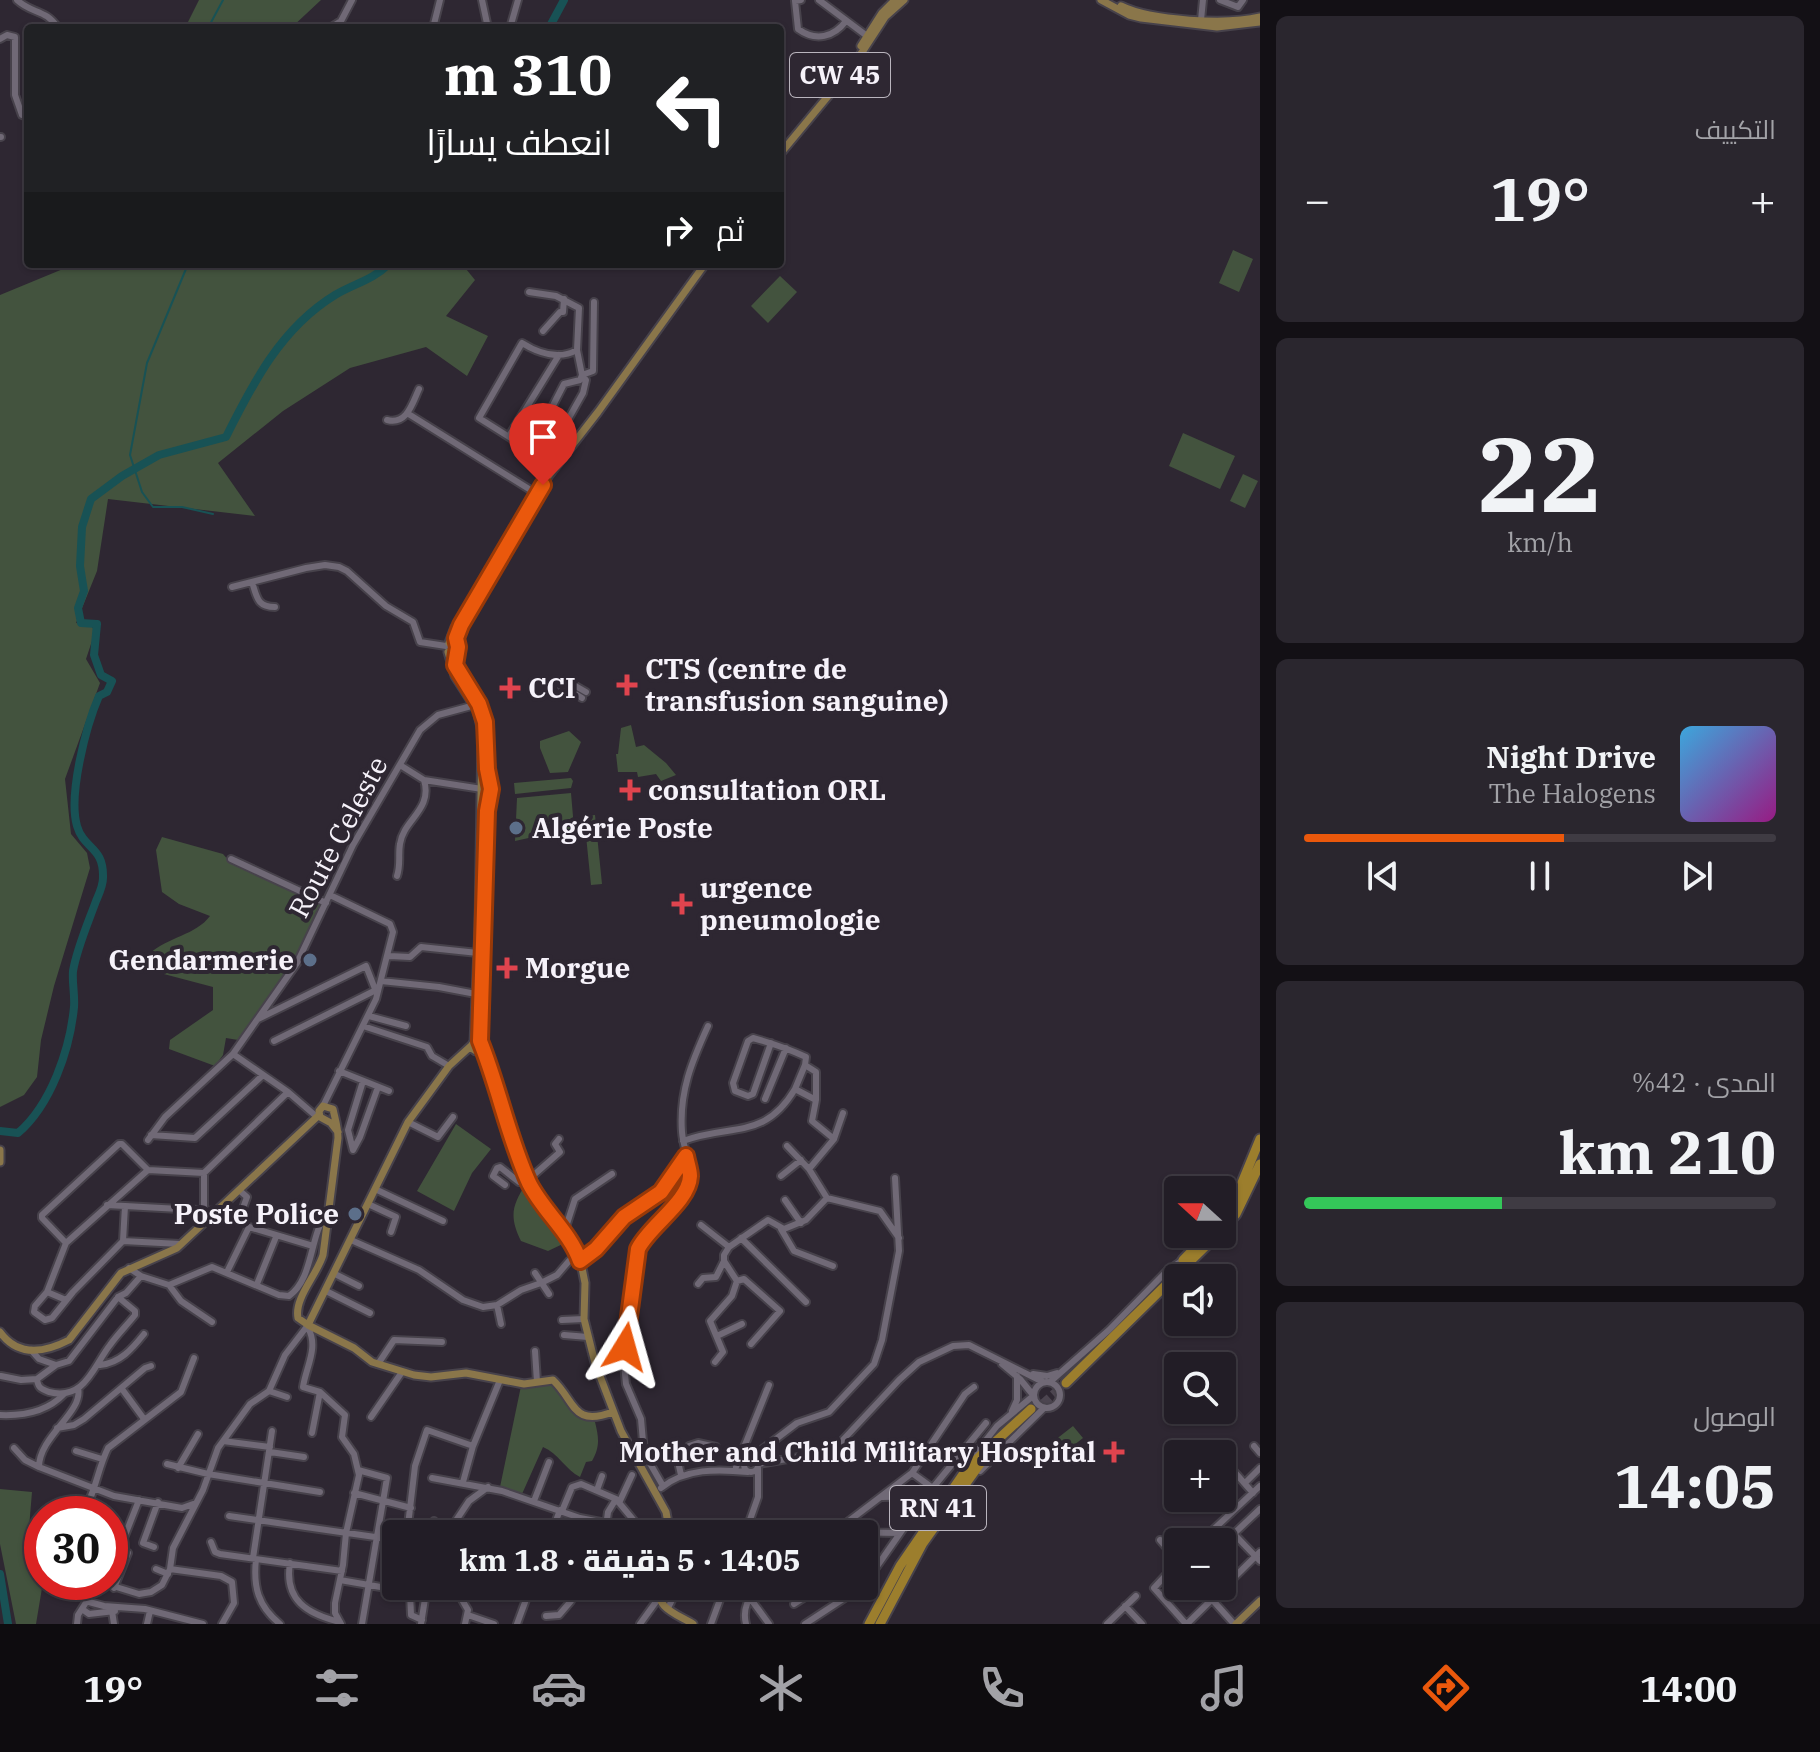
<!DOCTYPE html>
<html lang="ar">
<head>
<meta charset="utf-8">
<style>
  :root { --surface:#221d26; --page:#2a262e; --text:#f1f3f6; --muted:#a2a2a7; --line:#3f3b43; --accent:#ea580c }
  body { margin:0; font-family:"IBM Plex Serif",Cairo,serif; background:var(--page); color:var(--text); direction:rtl; height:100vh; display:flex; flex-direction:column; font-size:30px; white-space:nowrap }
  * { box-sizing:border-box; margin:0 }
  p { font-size:26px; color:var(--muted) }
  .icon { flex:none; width:44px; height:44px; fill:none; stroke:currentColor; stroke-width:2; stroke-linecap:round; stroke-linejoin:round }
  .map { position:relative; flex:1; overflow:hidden; direction:ltr }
  .details { display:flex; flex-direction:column; gap:16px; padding:16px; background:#131015; width:560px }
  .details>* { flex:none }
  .guide { position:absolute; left:24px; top:24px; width:760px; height:244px; border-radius:8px; box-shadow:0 2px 6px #0004,0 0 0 2px var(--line); direction:rtl; background:#202124; color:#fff; overflow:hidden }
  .needle { width:52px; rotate:291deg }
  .fabs { position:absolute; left:1164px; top:1176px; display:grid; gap:16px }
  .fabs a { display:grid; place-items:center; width:72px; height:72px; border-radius:8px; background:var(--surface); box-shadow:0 2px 6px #0004,0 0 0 2px var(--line); font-size:40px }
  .speed { position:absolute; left:24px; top:1496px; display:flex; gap:16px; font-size:40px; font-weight:700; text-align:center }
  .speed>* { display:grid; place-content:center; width:104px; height:104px; border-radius:50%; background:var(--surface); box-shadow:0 2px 6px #0004,0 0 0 2px var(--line); line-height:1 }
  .speed .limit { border:12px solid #d22; background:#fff; color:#111 }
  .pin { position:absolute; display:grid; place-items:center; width:68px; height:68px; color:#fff; margin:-82px -34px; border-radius:50% 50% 50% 0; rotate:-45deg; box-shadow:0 0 8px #0007 }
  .pin .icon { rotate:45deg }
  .me { position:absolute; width:88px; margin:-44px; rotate:8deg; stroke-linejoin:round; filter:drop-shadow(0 0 6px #0008) }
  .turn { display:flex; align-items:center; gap:28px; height:168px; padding:0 40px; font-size:36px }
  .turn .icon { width:104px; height:104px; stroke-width:2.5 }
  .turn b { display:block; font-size:56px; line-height:68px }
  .then { display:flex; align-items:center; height:76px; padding:0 40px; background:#0003; gap:16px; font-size:30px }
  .big { font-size:60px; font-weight:800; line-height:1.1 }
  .details .widget { flex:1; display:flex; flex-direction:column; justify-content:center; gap:12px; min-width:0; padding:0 28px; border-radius:12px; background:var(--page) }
  .details .dial { align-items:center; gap:0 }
  .dial b { font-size:104px; line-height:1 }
  .song { display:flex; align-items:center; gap:24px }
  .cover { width:96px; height:96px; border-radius:12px; background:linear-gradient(135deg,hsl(200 70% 55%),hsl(310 70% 35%)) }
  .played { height:8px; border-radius:4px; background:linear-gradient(90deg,var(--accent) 55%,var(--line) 55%) }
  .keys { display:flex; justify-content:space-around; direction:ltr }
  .heat { display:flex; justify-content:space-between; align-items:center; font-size:44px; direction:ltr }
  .charge { height:12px; border-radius:6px; background:linear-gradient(90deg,#34c759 42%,var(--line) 0) }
  .trip { position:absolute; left:382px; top:1520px; width:496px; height:80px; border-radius:8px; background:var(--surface); box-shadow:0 2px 6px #0004,0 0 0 2px var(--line); font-weight:800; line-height:80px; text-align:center; direction:rtl }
  .tab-bar { display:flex; height:128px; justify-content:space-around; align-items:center; background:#0e0c0f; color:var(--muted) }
  .tab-bar .icon { width:56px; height:56px }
  .tab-bar .active { color:var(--accent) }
  .tab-bar b { font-size:36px; color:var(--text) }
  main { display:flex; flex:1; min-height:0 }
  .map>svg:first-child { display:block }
  .green { fill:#43533e }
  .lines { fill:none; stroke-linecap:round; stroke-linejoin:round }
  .stream { stroke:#185255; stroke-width:2 }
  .river { stroke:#185255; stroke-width:8 }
  .highway-tunnel { stroke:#4c4550; stroke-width:9; stroke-dasharray:9 4.5; stroke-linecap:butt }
  .minor-casing { stroke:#47424b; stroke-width:10 }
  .major-casing { stroke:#47424b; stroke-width:11 }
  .highway-casing { stroke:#47424b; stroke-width:13 }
  .minor { stroke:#706976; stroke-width:6 }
  .major { stroke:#8a764a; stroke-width:7 }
  .highway { stroke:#9c7e2d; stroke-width:9 }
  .route-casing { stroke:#983908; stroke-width:20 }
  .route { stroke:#ea580c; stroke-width:14 }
  .health-dot { fill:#e0444e; stroke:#2e2732; stroke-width:3 }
  .service-dot { fill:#5c6f8a; stroke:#2e2732; stroke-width:3 }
  .labels { text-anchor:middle; stroke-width:8; stroke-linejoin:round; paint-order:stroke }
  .shield { fill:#2e2732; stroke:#bab5be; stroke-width:2 }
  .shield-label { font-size:26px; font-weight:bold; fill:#f6f2fa }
  .poi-label { font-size:28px; font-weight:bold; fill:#f6f2fa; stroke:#2e2732; text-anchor:start }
  .street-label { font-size:28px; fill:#f6f2fa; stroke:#2e2732 }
</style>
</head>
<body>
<main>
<section class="details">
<div class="widget"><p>التكييف</p>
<div class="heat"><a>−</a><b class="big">19°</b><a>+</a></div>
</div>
<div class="widget dial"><b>22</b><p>km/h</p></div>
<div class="widget">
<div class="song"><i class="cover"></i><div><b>Night Drive</b><p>The Halogens</p></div></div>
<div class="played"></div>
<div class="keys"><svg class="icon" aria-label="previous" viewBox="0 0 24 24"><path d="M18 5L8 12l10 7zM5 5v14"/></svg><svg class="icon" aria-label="pause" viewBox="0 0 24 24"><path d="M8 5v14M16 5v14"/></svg><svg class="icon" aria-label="next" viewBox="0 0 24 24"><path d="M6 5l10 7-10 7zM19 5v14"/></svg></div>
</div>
<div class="widget"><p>المدى · 42%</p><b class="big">210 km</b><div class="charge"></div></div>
<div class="widget"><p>الوصول</p><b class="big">14:05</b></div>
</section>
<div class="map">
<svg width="1260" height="1624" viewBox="0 0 1260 1624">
  <rect width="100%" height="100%" fill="#2e2732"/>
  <path class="green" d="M199,0H321L291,28H185Z
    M1233,250L1253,259L1239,292L1219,283Z
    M75,264H462L475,280L446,316L488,336L467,376L426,347L350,368L283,411L218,463L255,516L108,499L97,571L76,623L91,625L95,632L86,659L100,683L65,779L71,834L87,853L90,868L54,986L41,1040L37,1077L24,1095L0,1107V295Z
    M780,276L797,292L768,323L751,306Z
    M1183,433L1235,456L1220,489L1169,466Z
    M1243,474L1258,481L1245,508L1230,501Z
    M631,725L636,747L644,745L666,763L676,775L661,781L656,774L638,777L637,772H618L616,754H618L621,728Z
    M569,731L581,742L568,772L550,773L540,748V741Z
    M571,778L573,781L571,788L515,794L514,783Z
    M571,793L574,828L515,841L517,798Z
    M595,815L602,884L591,885L584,816Z
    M162,837L223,854L230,862L324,904L297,961L238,1040L226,1038L223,1055L215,1066L169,1049L170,1040L213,1010V987L160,973L148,962L149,954C168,937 196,935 210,916L179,904L162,892L156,850Z
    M456,1124L491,1149L472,1173L454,1211L417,1191Z
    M526,1184L567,1242L548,1251L521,1241C509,1217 512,1205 526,1184Z
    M554,1383L585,1418L595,1422C599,1438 600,1447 592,1461L586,1462L580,1477C566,1470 558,1453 543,1447L522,1494L500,1487L521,1386Z
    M1073,1426L1083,1438L1060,1456L1050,1444Z
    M0,1489L32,1492L28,1540L42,1555L43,1582L36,1624H16L0,1544Z"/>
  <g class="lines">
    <path class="stream" d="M208,28L223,0
      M188,264L147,363L130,455L142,492L153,507H182L213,514"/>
    <path class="river" d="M549,28L564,0
      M0,1131L18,1133C51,1105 70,1049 74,1007C75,995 72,983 73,971C77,948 88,923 96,901C99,894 103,886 103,878C104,846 84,850 77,826C68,795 86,726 99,696L107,692L112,681L101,675L94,655L97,624L81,623L78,608L84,591L80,566L82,527L91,499L122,476L159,455L226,437C253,383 281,328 335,295C353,284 373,280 389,264
      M0,1574L8,1624"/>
    <path class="highway-tunnel" d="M1033,1413L1066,1383"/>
    <g class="minor-casing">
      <path id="minor" d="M17,0C32,14 46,9 58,28
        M482,0L488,28
        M801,0L795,1L798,29C816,42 834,37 846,21
        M819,0L867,36
        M1220,0L1238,7L1243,0
        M1201,20L1203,0
        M330,28L341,21L352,0
        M433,28L440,0
        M510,28L518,0
        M0,39L7,35L15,37V95L22,115L28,117
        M0,137H1
        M529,292L556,296L579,308L577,350C559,360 538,353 522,343L479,418L552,464
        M543,331L560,312H563L564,299
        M407,413L537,494
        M387,420C407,425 412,404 419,389
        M509,436L559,355
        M532,446L564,384L580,380L582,375L577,350
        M530,449L561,432L583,393L586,380L582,375L593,371L594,302
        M252,582C257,597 257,607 275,607
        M232,587L306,568L325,565L339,567L347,571L386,606L413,622L420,642L446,646
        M582,698L562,686L565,680L586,692
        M424,780L482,789
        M231,859L326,903
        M397,876C401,864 398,855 400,844C403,820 433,810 424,780L400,765
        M389,956L410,957L421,947L478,953
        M381,981L439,987L476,994
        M369,1016L406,1026
        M258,1019L366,966L375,989
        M363,1026L427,1047L432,1056L449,1066
        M274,1041L378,989
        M771,1043L753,1094L748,1096L735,1091L733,1083L748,1041L753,1038C771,1043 789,1049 806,1057L805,1065L816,1072V1100
        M233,1054L288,1092L317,1117
        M339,1071L389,1091
        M363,1081L348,1130L353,1150L360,1137L378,1087
        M795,1089L805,1065
        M765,1099L786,1048
        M323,1106L376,999L393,932L390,924L330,895
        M408,1122L438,1137L453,1117
        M151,1135L195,1138L263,1075
        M834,1139L843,1113
        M148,1140L165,1117L233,1054L297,963L353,845L420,730L438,715L475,705
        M683,1141C731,1123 764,1141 795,1089L816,1100L812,1121L834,1139L809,1169L827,1198L880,1211L899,1238
        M787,1146L809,1169
        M148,1170L66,1243L47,1292L35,1306L34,1312L45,1320L52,1318L73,1292L123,1241L180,1244
        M204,1173V1211
        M781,1176L801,1160
        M505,1185L493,1176L497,1168L500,1167L519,1182L528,1180L560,1152L555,1144L559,1139
        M375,1189L443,1221
        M239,1190L247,1197L243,1208
        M785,1200L801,1223
        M368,1204L396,1217L391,1232
        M107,1205L216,1211
        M701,1225L729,1247
        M781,1229L794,1251L833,1266
        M564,1233L575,1199L612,1174
        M741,1238L806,1302
        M351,1240L419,1270L463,1300L483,1307L497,1305L521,1290L541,1283L557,1275L569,1261L580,1258
        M123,1241L125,1206
        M66,1243L42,1218V1215L119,1144H122L148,1170L204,1173L288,1092
        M580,1261L596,1249L624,1217L661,1192L686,1156
        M129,1268L141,1276L169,1285L212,1267L279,1295L289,1296C314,1278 309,1236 327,1213
        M227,1272L249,1227L313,1246
        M535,1273L549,1294
        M335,1274L359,1286
        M737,1281L744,1279L780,1311L751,1344
        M257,1284L276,1237
        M698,1284L703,1278L716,1277L724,1261
        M169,1285L181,1301L212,1322
        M326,1291L370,1313
        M47,1292L66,1300
        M497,1305L501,1324
        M562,1320L584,1319
        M308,1328C319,1347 306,1367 303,1387L320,1392L345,1415L342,1437L354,1454L359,1475L346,1533L343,1565L335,1603V1613L341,1624
        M564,1335L588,1337
        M717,1336L742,1324
        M31,1350L39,1359L56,1365L37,1379C38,1388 41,1389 49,1392C85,1401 93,1367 110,1345C117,1335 127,1325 135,1315V1311L118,1297
        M535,1351L537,1382
        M715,1362L723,1352L710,1321L732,1296L737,1281L724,1261V1255L729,1247L768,1220L784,1229L806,1220L827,1198
        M378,1364L394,1340L442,1342
        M1002,1364L1020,1379L1033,1395
        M56,1365L69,1361L118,1297L126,1293L141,1276
        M100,1365C120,1363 132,1349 144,1334
        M1033,1374L1047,1376L1057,1373
        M1,1376L21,1380L37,1379
        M1034 1395a13 13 0 1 1 26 0a13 13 0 1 1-26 0Z
        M1050,1382L1109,1330L1167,1271L1183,1260
        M78,1388C84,1412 39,1436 39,1467L114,1496L182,1508L196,1503
        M122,1389L144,1419
        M269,1391L287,1397
        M1012,1411L1017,1400V1376
        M0,1415C24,1416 47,1412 64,1394
        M371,1417L402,1372
        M57,1428L74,1425L84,1419L145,1368L151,1366
        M312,1433L320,1392
        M223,1441L270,1447
        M1254,1446L1260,1453
        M14,1448L25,1460L39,1467
        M76,1451L102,1459
        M270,1452L304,1457
        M744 1465a7 7 0 1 1 14 0a7 7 0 1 1-14 0Z
        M751,1458L797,1423L829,1412L874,1364L882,1340L899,1251L895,1178
        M167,1464L208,1474L320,1492
        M758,1464L811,1455L841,1442L899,1380L919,1362L953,1346L969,1345L1043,1382
        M736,1467L769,1385
        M178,1468L198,1434
        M964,1468L997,1426L1033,1396
        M1231,1468L1253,1493
        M358,1470L387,1478L362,1624
        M980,1471L1044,1408
        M912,1473L934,1489
        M681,1475L679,1466L689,1446L698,1443L716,1447
        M432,1478L502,1491L580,1518L606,1523
        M463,1482L473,1446L500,1380
        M1245,1483L1260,1468
        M663,1486L644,1453L641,1419L626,1384L624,1364L638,1249C650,1224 682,1209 689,1181C692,1166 683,1147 682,1132C679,1092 692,1061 708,1026
        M661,1488C685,1468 718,1469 748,1472
        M597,1490L602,1476
        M354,1493L411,1508
        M882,1497L926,1496
        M534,1501L549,1462
        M619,1503L632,1475
        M562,1511L572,1487L581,1484L616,1499L645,1534
        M82,1514C96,1493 97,1470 108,1448L181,1392L194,1358
        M229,1516L396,1540
        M455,1523L479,1534
        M837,1530L912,1473L965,1394L974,1387
        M407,1534L415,1466L427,1430L473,1446
        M433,1534L434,1521
        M447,1534L469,1501L488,1487
        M551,1534L560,1510
        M595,1534L598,1522
        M605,1534L608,1512L616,1499
        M698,1534L713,1525
        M745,1534L758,1497V1468
        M816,1534L837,1530L839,1532L900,1533
        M1234,1534L1260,1561
        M1160,1540L1178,1561
        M211,1542L215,1552L220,1554L342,1571
        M1200,1542L1260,1486
        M1222,1545L1260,1509
        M154,1547L143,1543L158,1502
        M118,1553L139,1500
        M253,1558L272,1431
        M256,1559C253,1587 258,1606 280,1624
        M1178,1562L1154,1588L1186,1624
        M290,1563C284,1600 307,1614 340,1622
        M156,1569L168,1574
        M170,1569L221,1576L232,1582L234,1603L222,1624
        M340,1580L427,1595
        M100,1582L139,1594L151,1592L162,1585L170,1569L173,1548L203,1490L218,1448L250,1404L269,1391L285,1355L308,1325
        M864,1585L926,1496L986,1423
        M454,1586L468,1610L465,1624
        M1200,1586L1234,1624
        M114,1588L128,1553
        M410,1593L411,1615L422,1620
        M570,1597L575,1594L577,1586
        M750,1598L769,1624
        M89,1602L104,1606L145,1609L203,1624
        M794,1604L805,1597L800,1586
        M1125,1606L1142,1624
        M668,1608L679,1586
        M82,1609L89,1614L115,1611
        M112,1611L114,1624
        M468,1615L494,1624
        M546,1616L559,1615L571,1601L566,1594L552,1586
        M77,1624L78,1615L99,1582
        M147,1624L150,1611
        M421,1624L427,1586
        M517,1624L531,1586
        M640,1624L658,1599
        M711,1624L725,1586
        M746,1624C742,1608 749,1598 758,1586
        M805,1624L863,1586
        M1107,1624L1136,1596
        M1187,1624L1260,1552"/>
    </g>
    <g class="major-casing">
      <path id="major" d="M1101,0L1129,15L1141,18L1217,27L1260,22
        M1121,6C1151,21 1227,25 1260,17
        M861,46L882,13L895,0
        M780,154L853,66L885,17L904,0
        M449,643L455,627
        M456,643L461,625L549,475L598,412L705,264
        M448,652L455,676L477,710L482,732L479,926L474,1042
        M456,652V669L471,692
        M485,883L487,811L491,789L487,765
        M480,1024V1041
        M472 1046a5 5 0 1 1 10 0a5 5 0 1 1-10 0Z
        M482,1047L494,1076L506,1128L528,1180L537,1199L580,1258L585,1283L584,1319L595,1363L621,1431L666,1512L670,1534
        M338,1132L331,1123L320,1117L319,1111L323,1106L333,1109C335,1119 338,1127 338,1138L323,1255C317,1275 294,1298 298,1318L308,1325L408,1122L449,1066L473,1044
        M0,1150V1162
        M308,1325L354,1348L372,1362L414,1375L431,1377L466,1373L524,1384L553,1380C576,1402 572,1427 613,1412
        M0,1332C18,1357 44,1353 69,1340L121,1273L177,1248L319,1115
        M660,1586C654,1608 677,1614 693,1624
        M1236,1624L1260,1601"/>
    </g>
    <g class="highway-casing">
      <path id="highway" d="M1222,1218L1239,1190L1260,1139
        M1222,1230L1236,1214L1260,1164
        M1183,1260L1208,1234
        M1066,1383L1218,1234
        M869,1624L900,1566L968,1467L1031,1409
        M880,1624L923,1543L982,1461"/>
    </g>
    <use href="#minor" class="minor"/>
    <use href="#major" class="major"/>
    <use href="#highway" class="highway"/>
  </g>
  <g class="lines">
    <g class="route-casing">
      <path id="route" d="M543,485L461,625L456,638L458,647L455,665L479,704L485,722L487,769L491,789L487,811L480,1041C499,1088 508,1137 529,1183C543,1211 570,1232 580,1261L596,1249L624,1217L661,1192L686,1156C687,1162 690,1170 690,1176C689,1202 649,1226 638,1249L625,1347"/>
    </g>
    <use href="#route" class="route"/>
  </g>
  <g class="health-dot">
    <path d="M623 673h8v8h8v8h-8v8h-8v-8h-8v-8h8z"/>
    <path d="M506 676h8v8h8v8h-8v8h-8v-8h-8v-8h8z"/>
    <path d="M626 778h8v8h8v8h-8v8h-8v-8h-8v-8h8z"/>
    <path d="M678 892h8v8h8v8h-8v8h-8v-8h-8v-8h8z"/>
    <path d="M503 956h8v8h8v8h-8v8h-8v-8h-8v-8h8z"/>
    <path d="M1110 1440h8v8h8v8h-8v8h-8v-8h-8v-8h8z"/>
  </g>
  <g class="service-dot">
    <circle cx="516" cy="828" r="8"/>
    <circle cx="310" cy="960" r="8"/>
    <circle cx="355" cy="1214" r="8"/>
  </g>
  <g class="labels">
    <g class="shield">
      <rect x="790" y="53" width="100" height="44" rx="6"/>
      <rect x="890" y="1486" width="96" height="44" rx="6"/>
    </g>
    <g class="shield-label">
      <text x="840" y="84">CW 45</text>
      <text x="938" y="1517">RN 41</text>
    </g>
    <g class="poi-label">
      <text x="645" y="679">CTS (centre de<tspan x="645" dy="32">transfusion sanguine)</tspan></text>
      <text x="528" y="698">CCI</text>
      <text x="648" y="800">consultation ORL</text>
      <text x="532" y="838">Algérie Poste</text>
      <text x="700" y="898">urgence<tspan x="700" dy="32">pneumologie</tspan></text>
      <text x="294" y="970" text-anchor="end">Gendarmerie</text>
      <text x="525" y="978">Morgue</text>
      <text x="339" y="1224" text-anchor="end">Poste Police</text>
      <text x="1096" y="1462" text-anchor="end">Mother and Child Military Hospital</text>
    </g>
    <g class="street-label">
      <text transform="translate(338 837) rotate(-62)" y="10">Route Celeste</text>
    </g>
  </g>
</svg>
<div class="fabs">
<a><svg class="needle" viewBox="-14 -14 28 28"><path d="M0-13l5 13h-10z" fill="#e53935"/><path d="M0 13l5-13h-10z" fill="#a2a2a7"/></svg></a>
<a><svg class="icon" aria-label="sound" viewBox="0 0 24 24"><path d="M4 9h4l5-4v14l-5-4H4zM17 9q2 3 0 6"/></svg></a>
<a><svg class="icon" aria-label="search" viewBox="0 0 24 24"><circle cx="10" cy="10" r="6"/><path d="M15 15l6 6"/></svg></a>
<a>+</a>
<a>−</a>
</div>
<div class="speed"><div class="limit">30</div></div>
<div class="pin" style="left:543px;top:485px;background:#d93025"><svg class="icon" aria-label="arrive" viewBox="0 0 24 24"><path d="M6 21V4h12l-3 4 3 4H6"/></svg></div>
<svg class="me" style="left:625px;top:1347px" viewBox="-20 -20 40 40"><path d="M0-17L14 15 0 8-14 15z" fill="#ea580c" stroke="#fff" stroke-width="4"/></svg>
<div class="trip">14:05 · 5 دقيقة · 1.8 km</div>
<div class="guide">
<div class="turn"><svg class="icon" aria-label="left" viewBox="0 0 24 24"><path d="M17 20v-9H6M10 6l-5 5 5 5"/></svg><div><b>310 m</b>انعطف يسارًا</div></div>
<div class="then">ثم<svg class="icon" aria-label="right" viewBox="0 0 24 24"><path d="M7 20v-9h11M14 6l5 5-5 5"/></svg></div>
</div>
</div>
</main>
<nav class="tab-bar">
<b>14:00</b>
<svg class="icon active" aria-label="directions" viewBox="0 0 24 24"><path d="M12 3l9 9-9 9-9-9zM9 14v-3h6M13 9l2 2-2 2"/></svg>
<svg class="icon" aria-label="music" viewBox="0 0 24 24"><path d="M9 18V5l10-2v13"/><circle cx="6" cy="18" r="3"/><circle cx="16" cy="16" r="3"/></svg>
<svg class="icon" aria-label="phone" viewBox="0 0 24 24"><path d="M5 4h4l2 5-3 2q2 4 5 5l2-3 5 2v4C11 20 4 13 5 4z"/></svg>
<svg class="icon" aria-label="climate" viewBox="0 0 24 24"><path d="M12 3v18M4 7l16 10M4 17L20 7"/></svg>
<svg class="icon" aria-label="car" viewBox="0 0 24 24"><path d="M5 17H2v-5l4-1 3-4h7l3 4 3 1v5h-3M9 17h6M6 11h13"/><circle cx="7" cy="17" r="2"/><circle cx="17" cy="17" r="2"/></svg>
<svg class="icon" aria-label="filters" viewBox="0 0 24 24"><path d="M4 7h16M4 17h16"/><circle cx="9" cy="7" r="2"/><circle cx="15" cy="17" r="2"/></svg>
<b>19°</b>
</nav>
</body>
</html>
